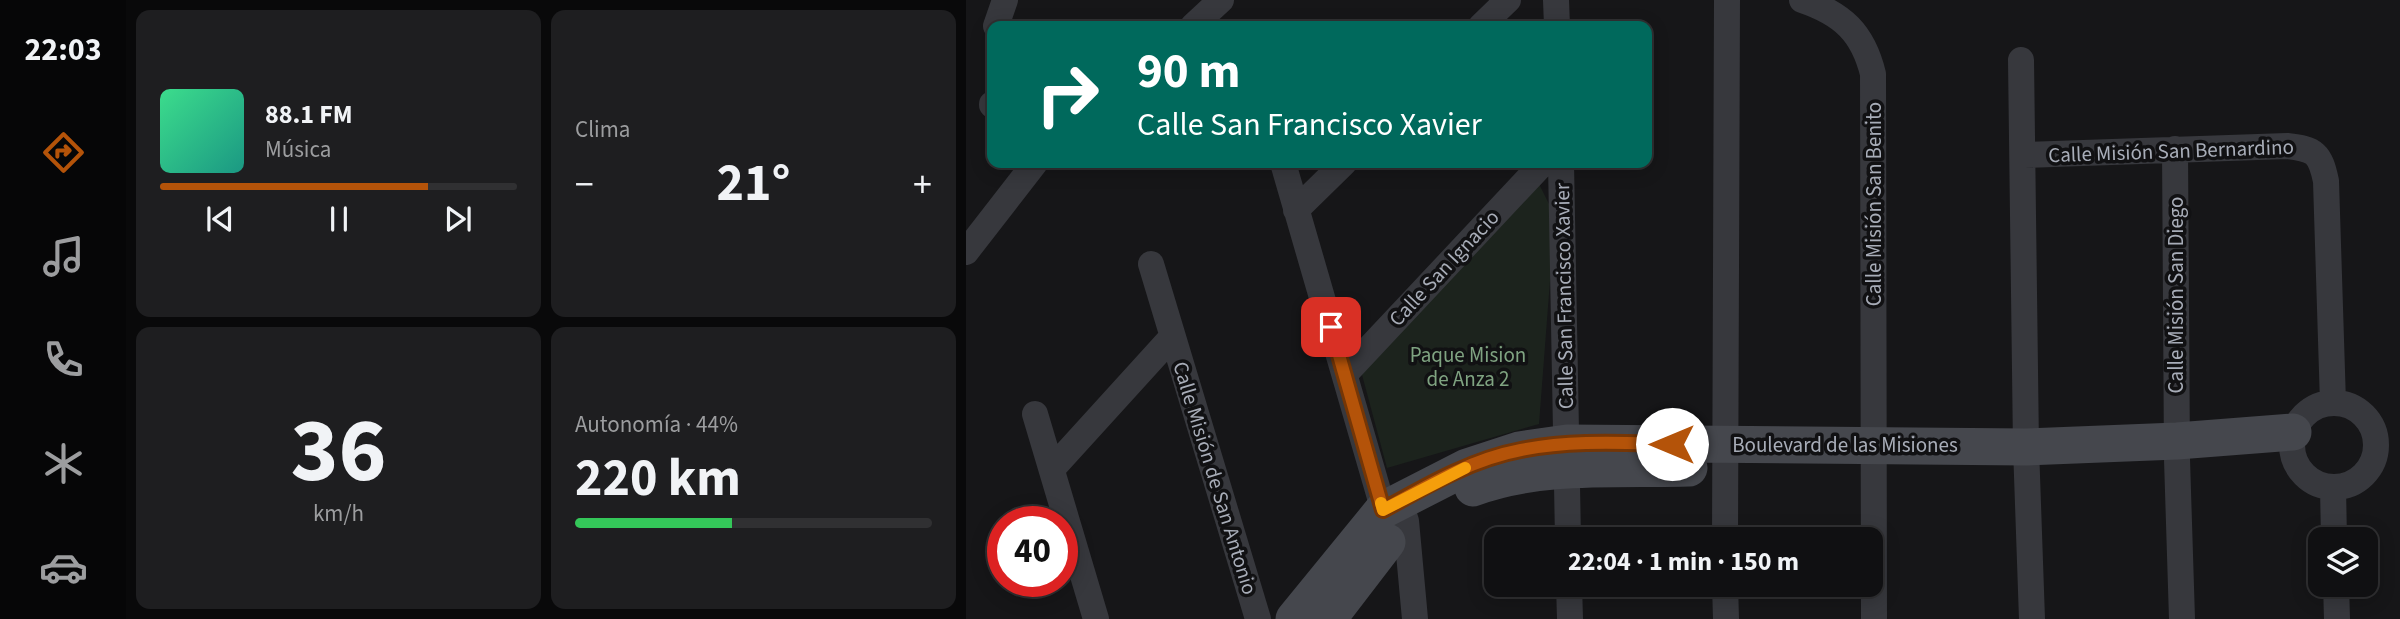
<!DOCTYPE html>
<html lang="es">
<head>
<meta charset="utf-8">
<style>
  :root { --surface:#101012; --page:#1e1e20; --text:#f1f3f6; --muted:#9c9d9f; --line:#303032; --accent:#b45309 }
  body { margin:0; font-family:"Source Sans 3",sans-serif; background:var(--page); color:var(--text); height:100vh; display:flex; flex-direction:column; font-size:26px; white-space:nowrap }
  * { box-sizing:border-box; margin:0 }
  p { font-size:23px; color:var(--muted) }
  .icon { flex:none; width:38px; height:38px; fill:none; stroke:currentColor; stroke-width:2; stroke-linecap:round; stroke-linejoin:round }
  .map { position:relative; flex:1; overflow:hidden }
  .details { display:flex; flex-direction:column; gap:10px; padding:10px; background:#09090a; width:840px }
  .details>* { flex:none }
  .banner { position:absolute; left:21px; top:21px; width:665px; height:147px; border-radius:14px; box-shadow:0 4px 18px #0003,0 0 0 2px var(--line); background:#00695c; color:#fff; overflow:hidden }
  .tools { position:absolute; left:1342px; top:527px; display:grid; gap:14px }
  .tools a { display:grid; place-items:center; width:70px; height:70px; border-radius:14px; background:var(--surface); box-shadow:0 4px 18px #0003,0 0 0 2px var(--line); font-size:35px }
  .speed { position:absolute; left:21px; top:506px; display:flex; gap:14px; font-size:35px; font-weight:700; text-align:center }
  .speed>* { display:grid; place-content:center; width:91px; height:91px; border-radius:50%; background:var(--surface); box-shadow:0 4px 18px #0003,0 0 0 2px var(--line); line-height:1 }
  .speed .limit { border:10px solid #d22; background:#fff; color:#111 }
  .pin { position:absolute; display:grid; place-items:center; width:60px; height:60px; color:#fff; margin:-30px; border-radius:14px; box-shadow:0 4px 10px #0006 }
  .me { position:absolute; width:77px; margin:-38px; rotate:270deg; stroke-linejoin:round; filter:drop-shadow(0 0 5px #0008) }
  .turn { display:flex; align-items:center; gap:24px; height:147px; padding:0 35px; font-size:32px }
  .turn .icon { width:91px; height:91px; stroke-width:2.5 }
  .turn b { display:block; font-size:49px; line-height:60px }
  .big { font-size:52px; font-weight:700; line-height:1.1 }
  .details .card { flex:1; display:flex; flex-direction:column; justify-content:center; gap:10px; min-width:0; padding:0 24px; border-radius:14px; background:var(--page) }
  .details .dial { align-items:center; gap:0 }
  .dial b { font-size:91px; line-height:1 }
  .song { display:flex; align-items:center; gap:21px }
  .cover { width:84px; height:84px; border-radius:10px; background:linear-gradient(135deg,hsl(150 70% 55%),hsl(170 70% 35%)) }
  .played { height:7px; border-radius:4px; background:linear-gradient(90deg,var(--accent) 75%,var(--line) 75%) }
  .keys { display:flex; justify-content:space-around; direction:ltr }
  .heat { display:flex; justify-content:space-between; align-items:center; font-size:38px; direction:ltr }
  .charge { height:10px; border-radius:5px; background:linear-gradient(90deg,#34c759 44%,var(--line) 0) }
  .details .tiles { flex:1; display:grid; gap:10px; grid-template-columns:repeat(2,1fr) }
  .trip { position:absolute; left:518px; top:527px; width:399px; height:70px; border-radius:14px; background:var(--surface); box-shadow:0 4px 18px #0003,0 0 0 2px var(--line); font-weight:700; line-height:70px; text-align:center }
  main { display:flex; flex:1; min-height:0 }
  .dock { display:flex; flex-direction:column; width:126px; justify-content:space-around; align-items:center; background:#060607; color:var(--muted) }
  .dock .icon { width:49px; height:49px }
  .dock .on { color:var(--accent) }
  .dock b { font-size:32px; color:var(--text) }
  .map>svg:first-child { display:block }
  .green { fill:#1c231d }
  .lines { fill:none; stroke-linecap:round; stroke-linejoin:round }
  .street { stroke:#37383d; stroke-width:26 }
  .secondary { stroke:#45474d; stroke-width:37 }
  .route-casing { stroke:#753606; stroke-width:18 }
  .route { stroke:#b45309; stroke-width:12 }
  .slow { stroke:#f59e0b; stroke-width:12 }
  .labels { text-anchor:middle; stroke-width:7; stroke-linejoin:round; paint-order:stroke }
  .street-label { font-size:21px; fill:#a8adb8; stroke:#111113 }
  .park-label { font-size:21px; fill:#7fa381; stroke:#111113 }
</style>
</head>
<body>
<main>
<nav class="dock">
<b>22:03</b>
<svg class="icon on" aria-label="directions" viewBox="0 0 24 24"><path d="M12 3l9 9-9 9-9-9zM9 14v-3h6M13 9l2 2-2 2"/></svg>
<svg class="icon" aria-label="music" viewBox="0 0 24 24"><path d="M9 18V5l10-2v13"/><circle cx="6" cy="18" r="3"/><circle cx="16" cy="16" r="3"/></svg>
<svg class="icon" aria-label="phone" viewBox="0 0 24 24"><path d="M5 4h4l2 5-3 2q2 4 5 5l2-3 5 2v4C11 20 4 13 5 4z"/></svg>
<svg class="icon" aria-label="climate" viewBox="0 0 24 24"><path d="M12 3v18M4 7l16 10M4 17L20 7"/></svg>
<svg class="icon" aria-label="car" viewBox="0 0 24 24"><path d="M5 17H2v-5l4-1 3-4h7l3 4 3 1v5h-3M9 17h6M6 11h13"/><circle cx="7" cy="17" r="2"/><circle cx="17" cy="17" r="2"/></svg>
</nav>
<section class="details">
<div class="tiles">
<div class="card">
<div class="song"><i class="cover"></i><div><b>88.1 FM</b><p>Música</p></div></div>
<div class="played"></div>
<div class="keys"><svg class="icon" aria-label="previous" viewBox="0 0 24 24"><path d="M18 5L8 12l10 7zM5 5v14"/></svg><svg class="icon" aria-label="pause" viewBox="0 0 24 24"><path d="M8 5v14M16 5v14"/></svg><svg class="icon" aria-label="next" viewBox="0 0 24 24"><path d="M6 5l10 7-10 7zM19 5v14"/></svg></div>
</div>
<div class="card"><p>Clima</p>
<div class="heat"><a>−</a><b class="big">21°</b><a>+</a></div>
</div>
<div class="card dial"><b>36</b><p>km/h</p></div>
<div class="card"><p>Autonomía · 44%</p><b class="big">220 km</b><div class="charge"></div></div>
</div>
</section>
<div class="map">
<svg width="1434" height="619" viewBox="0 0 1434 619">
  <rect width="100%" height="100%" fill="#161618"/>
  <path class="green" d="M573,184L589,216L573,424L421,468L395,371Z"/>
  <g class="lines">
    <path class="street" d="M590,0L591,26
      M836,0C877,14 897,33 907,74L908,619
      M30,26L39,0
      M227,26L255,0
      M515,26L542,0
      M1055,60L1060,447L1066,619
      M26,104V105
      M1209,149L1211,459L1216,619
      M1058,155L1321,146C1349,149 1354,153 1360,181L1367,403
      M317,163L422,525
      M595,163L602,539
      M330,210L378,163
      M0,252L69,163
      M185,264L292,619
      M379,374L577,163
      M1326 445a42 42 0 1 1 84 0a42 42 0 1 1-84 0Z
      M69,414L130,619
      M86,469L206,337
      M1367,488L1368,539
      M433,500L440,521L449,619
      M759,539L761,0
      M603,584L604,619
      M759,584L760,619
      M1370,584L1371,619"/>
    <path class="secondary" d="M507,488C574,463 653,470 723,468
      M328,619L417,510L501,467L553,450L601,443L1060,447L1211,441L1327,432
      M362,619L421,542"/>
  </g>
  <g class="lines">
    <g class="route-casing">
      <path id="route" d="M365,327L417,510C460,486 506,459 555,450C605,440 655,443 706,444"/>
    </g>
    <use href="#route" class="route"/>
    <path class="slow" d="M415,503L417,510L499,468"/>
  </g>
  <g class="labels">
    <g class="street-label">
      <text transform="translate(1205 151) rotate(-2)" y="7">Calle Misión San Bernardino</text>
      <text transform="translate(908 204) rotate(-90)" y="7">Calle Misión San Benito</text>
      <text transform="translate(478 268) rotate(-47)" y="7">Calle San Ignacio</text>
      <text transform="translate(1210 295) rotate(-90)" y="7">Calle Misión San Diego</text>
      <text transform="translate(598 296) rotate(-91)" y="7">Calle San Francisco Xavier</text>
      <text x="879" y="452">Boulevard de las Misiones</text>
      <text transform="translate(249 478) rotate(73)" y="7">Calle Misión de San Antonio</text>
    </g>
    <g class="park-label">
      <text x="502" y="362">Paque Mision<tspan x="502" dy="24">de Anza 2</tspan></text>
    </g>
  </g>
</svg>
<div class="tools">
<a><svg class="icon" aria-label="layers" viewBox="0 0 24 24"><path d="M12 4l9 5-9 5-9-5zM3 14l9 5 9-5"/></svg></a>
</div>
<div class="speed"><div class="limit">40</div></div>
<div class="pin" style="left:365px;top:327px;background:#d93025"><svg class="icon" aria-label="arrive" viewBox="0 0 24 24"><path d="M6 21V4h12l-3 4 3 4H6"/></svg></div>
<svg class="me" style="left:706px;top:444px" viewBox="-20 -20 40 40"><circle r="19" fill="#fff"/><path d="M0-13L10 11 0 6-10 11z" fill="#b45309"/></svg>
<div class="trip">22:04 · 1 min · 150 m</div>
<div class="banner">
<div class="turn"><svg class="icon" aria-label="right" viewBox="0 0 24 24"><path d="M7 20v-9h11M14 6l5 5-5 5"/></svg><div><b>90 m</b>Calle San Francisco Xavier</div></div>
</div>
</div>
</main>
</body>
</html>
